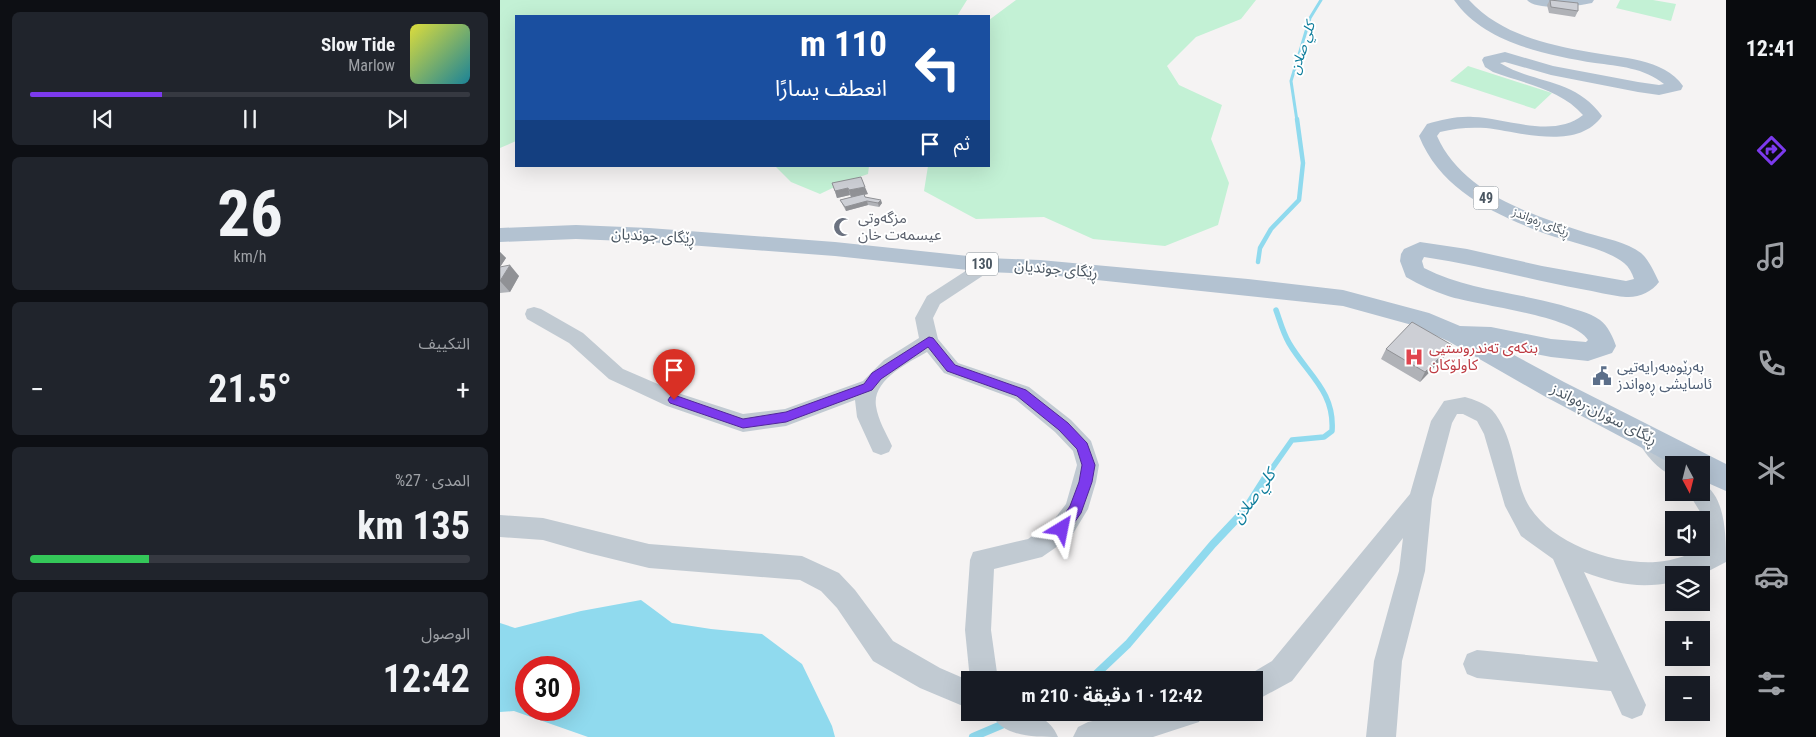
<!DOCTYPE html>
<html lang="ar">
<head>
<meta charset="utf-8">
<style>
  :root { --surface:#171b24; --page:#20242c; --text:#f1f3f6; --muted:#9ea1a6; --line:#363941; --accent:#7c3aed }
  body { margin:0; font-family:"Roboto Condensed","Noto Sans Arabic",sans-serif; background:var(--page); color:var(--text); direction:rtl; height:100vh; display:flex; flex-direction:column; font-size:19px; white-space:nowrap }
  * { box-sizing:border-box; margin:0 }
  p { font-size:16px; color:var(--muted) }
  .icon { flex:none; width:28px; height:28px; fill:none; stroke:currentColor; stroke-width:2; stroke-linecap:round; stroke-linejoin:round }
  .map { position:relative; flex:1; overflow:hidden; direction:ltr }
  .side { display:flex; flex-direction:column; gap:12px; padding:12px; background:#0d0f14; width:500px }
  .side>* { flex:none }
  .top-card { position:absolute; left:15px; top:15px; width:475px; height:152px; border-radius:0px; box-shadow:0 5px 20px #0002; direction:rtl; background:#1a4fa0; color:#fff; overflow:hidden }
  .needle { width:32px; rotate:173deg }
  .fabs { position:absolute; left:1165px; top:456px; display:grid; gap:10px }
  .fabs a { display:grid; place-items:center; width:45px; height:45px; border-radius:0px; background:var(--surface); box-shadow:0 5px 20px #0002; font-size:25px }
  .speed { position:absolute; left:15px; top:656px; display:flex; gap:10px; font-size:25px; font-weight:700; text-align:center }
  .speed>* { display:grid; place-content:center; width:65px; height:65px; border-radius:50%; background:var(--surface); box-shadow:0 5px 20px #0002; line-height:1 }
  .speed .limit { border:8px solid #d22; background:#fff; color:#111 }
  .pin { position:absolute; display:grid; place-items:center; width:42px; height:42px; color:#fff; margin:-51px -21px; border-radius:50% 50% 50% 0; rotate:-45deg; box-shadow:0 0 5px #0007 }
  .pin .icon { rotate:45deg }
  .me { position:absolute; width:55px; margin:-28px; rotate:35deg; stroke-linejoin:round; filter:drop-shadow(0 0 4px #0008) }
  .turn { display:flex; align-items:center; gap:18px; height:105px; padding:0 20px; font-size:22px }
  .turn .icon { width:65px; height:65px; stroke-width:2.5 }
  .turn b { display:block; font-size:35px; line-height:42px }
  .then { display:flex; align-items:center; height:48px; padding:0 20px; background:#0003; gap:10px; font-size:19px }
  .big { font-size:38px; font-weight:700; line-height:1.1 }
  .side .widget { flex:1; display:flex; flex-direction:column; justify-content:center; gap:8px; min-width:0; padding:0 18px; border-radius:8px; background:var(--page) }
  .side .dial { align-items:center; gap:0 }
  .dial b { font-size:65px; line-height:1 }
  .song { display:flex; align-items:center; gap:15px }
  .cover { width:60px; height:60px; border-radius:8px; background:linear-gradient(135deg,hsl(60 70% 55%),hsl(190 70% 35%)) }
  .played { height:5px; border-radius:2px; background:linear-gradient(90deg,var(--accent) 30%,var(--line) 30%) }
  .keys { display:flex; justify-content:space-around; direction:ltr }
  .heat { display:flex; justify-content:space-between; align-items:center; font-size:28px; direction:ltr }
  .charge { height:8px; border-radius:4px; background:linear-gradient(90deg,#34c759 27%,var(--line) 0) }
  .trip { position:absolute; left:461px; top:671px; width:302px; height:50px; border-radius:0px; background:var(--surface); box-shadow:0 5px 20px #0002; font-weight:700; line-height:50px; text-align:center; direction:rtl }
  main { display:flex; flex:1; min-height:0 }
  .dock { display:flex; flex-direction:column; width:90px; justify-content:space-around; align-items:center; background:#090b0e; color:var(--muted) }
  .dock .icon { width:35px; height:35px }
  .dock .on { color:var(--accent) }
  .dock b { font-size:22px; color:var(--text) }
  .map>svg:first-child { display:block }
  .green { fill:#c3f1d5 }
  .water { fill:#90daee; fill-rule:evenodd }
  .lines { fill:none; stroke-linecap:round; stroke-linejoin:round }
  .stream-far3 { stroke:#90daee; stroke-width:3 }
  .stream-far2 { stroke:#90daee; stroke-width:4.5 }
  .stream-far1 { stroke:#90daee; stroke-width:5.5 }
  .stream { stroke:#90daee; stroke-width:8 }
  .minor { fill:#c1cad2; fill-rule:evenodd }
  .major { fill:#b3c2d1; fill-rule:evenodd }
  .wall { fill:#b0b2b7 }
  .shaded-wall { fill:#909195 }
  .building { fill:#cdcfd5; stroke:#909195 }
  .route { fill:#7c3aed; stroke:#51269a }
  .labels { text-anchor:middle; stroke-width:4; stroke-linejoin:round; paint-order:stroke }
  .far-street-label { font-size:12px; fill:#4a5661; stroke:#fff }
  .far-water-label { font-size:14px; font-style:italic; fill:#0c7c9b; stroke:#fff }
  .shield { fill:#fff; stroke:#808990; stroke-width:1 }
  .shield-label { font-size:14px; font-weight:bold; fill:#4a5661 }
  .worship-label { font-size:15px; fill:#5b616d; stroke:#fff; text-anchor:start }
  .street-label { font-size:15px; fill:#4a5661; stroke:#fff }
  .health-label { font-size:15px; fill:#be3a42; stroke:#fff; text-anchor:start }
  .service-label { font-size:15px; fill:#4e5e75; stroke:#fff; text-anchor:start }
  .water-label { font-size:16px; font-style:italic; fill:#0c7c9b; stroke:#fff }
</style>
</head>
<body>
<main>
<nav class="dock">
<b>12:41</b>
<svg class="icon on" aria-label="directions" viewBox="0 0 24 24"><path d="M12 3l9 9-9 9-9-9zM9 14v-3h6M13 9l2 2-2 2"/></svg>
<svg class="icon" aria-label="music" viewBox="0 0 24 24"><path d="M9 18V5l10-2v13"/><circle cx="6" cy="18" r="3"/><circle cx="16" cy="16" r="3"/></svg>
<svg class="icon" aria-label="phone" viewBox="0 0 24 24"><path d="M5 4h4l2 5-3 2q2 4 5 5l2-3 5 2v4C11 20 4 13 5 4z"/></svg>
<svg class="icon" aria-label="climate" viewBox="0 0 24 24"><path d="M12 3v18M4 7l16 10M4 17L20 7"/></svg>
<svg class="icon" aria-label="car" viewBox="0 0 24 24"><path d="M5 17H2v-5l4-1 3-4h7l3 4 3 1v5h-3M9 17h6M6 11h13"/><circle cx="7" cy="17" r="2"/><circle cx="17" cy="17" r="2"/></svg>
<svg class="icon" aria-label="filters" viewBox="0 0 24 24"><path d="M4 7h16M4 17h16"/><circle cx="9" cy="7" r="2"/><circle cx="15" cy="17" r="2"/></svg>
</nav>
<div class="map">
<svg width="1226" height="737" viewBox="0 0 1226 737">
  <rect width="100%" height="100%" fill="#f5f3f3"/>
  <path class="green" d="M0,0H467L457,16H16V141L0,148Z
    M516,0H756L741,19L696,37L667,66L679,85L722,105L711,139L729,183L718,225L665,246L593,239L544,217L476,219L424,191L428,166H489V20Z
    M1120,0H1153L1176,4L1171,21L1116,8Z
    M968,66L1052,93L1035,109L950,81Z
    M275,166H369L368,174L345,182L320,194L291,182Z"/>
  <path class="water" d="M141,600L172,623L211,629L262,634L302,664L332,726L335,737H88L14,711L0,712V623L15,628L81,611ZM26,668H69V710H26Z"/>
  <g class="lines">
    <path class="stream-far3" d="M797,121L791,81L810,18L821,0"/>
    <path class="stream-far2" d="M758,262L760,248L771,229L799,200L803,163L797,119"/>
    <path class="stream-far1" d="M766,477L792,440L824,437L832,431C835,391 807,374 789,343C783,333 780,321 776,310"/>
    <path class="stream" d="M590,680L628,644L713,544L746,509L767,476
      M473,737L506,723"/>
    <path class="minor" d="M487,259L493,261L496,265L493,269L440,304L433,318L438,339L458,363L529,387L571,420L591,441L599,465L596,482L588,509L571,537L542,557L494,569L491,630L498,680H470L465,630L470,560L473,552L528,539L553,521L566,504L577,465L573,451L555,432L515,399L444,373L427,352C408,363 372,380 376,406C378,420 386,433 392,446L389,452L381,455L373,452L357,417L355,400L286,426L243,432L167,406L109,379L69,343L27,319L25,314L27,309L34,307L41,309L83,333L123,369L181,394L243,414L285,409L363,381L384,360L419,338L415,318L427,296L481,261Z
      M965,397C973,399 986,404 992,410C1013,434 1013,468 1024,496C1042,541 1111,565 1156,562C1174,561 1191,554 1207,546V544L1202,515L1188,492H1201V483C1226,494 1226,537 1226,562L1201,575H1174V582C1140,589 1116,584 1084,572L1146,705L1142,715L1132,719L1122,715L1111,691L977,678L967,674L963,664L967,654L977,650L1098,662L1053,559L1021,536L1005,506L984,434L977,421L963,414H957L952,423L932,499L925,571L902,661L896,737H866L874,661L899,571L903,538L792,681L755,701V680H744L745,677L772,661L910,494L931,421L944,401Z
      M1151,435L1159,438L1182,460L1184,465H1174V476C1161,472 1146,456 1140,444L1143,438Z
      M0,515L43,518L149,544L302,556L339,573L355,590L393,641L440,668L470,681V709L420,688L373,661L337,608L321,591L300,580L149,568L88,553L43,540L0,537Z
      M490,712C516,712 546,708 558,737C532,737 502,737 490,712Z
      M634,712H703L699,722L653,737H573L578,727L588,722Z"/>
    <path class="major" d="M954,0H969C1000,34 1045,44 1089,52C1120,58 1164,58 1183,86L1181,90L1159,95L1138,92L1051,75L1005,62L1000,63C1034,84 1075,78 1102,116C1078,151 1020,132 986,128C970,127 955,128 940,132L937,136C962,193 1032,215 1087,233C1104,238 1127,242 1141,253C1149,260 1154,272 1159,282C1152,292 1138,298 1126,297C1111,296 1095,291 1081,289C1028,279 977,265 924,257L922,261L924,268C967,290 1015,292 1061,305C1073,309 1089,312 1100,320C1108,326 1113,337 1116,346L1112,353L1088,361L1051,357L999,347L1064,382L1226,464V491L1201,480V465H1174L1044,396L948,341L912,325L843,306L540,274L487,272L335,256L149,242L76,239L0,242V228L76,225L149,228L335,242L487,258L540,260L748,279L843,290L929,313L960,326L991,327L1051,339L1086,342L1088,340C1073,315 978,306 948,296C933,291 920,285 906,277L900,261L901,254L904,249L920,242L967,249L1042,266L1126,281L1134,279C1132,273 1129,267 1124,263C1104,247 1062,241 1038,231C988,211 940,188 919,136L927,124C942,120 957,116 973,117C1007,118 1053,139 1083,115C1062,90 1023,83 993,72L985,67L982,60L984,57L1005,52L1053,66L1138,82L1159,85L1164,84C1145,68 1118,66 1095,63C1046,55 984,43 954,0Z
      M1027,0H1094L1092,3C1079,6 1036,11 1027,0Z"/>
  </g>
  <path class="wall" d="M1050,0H1055L1078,11L1075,17L1049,13L1047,5Z
    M332,183L368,194L364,195L365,197L382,203L379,207L368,205L346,211L340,200L351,197L350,195L337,198Z
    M0,252L6,258L0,267L19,276L10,292L0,293Z
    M886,349L946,355L920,382L881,359Z"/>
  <path class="shaded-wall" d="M365,187L368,194L351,197L349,190Z
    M348,188L350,195L337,198L335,191Z
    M381,200L382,203L379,207L378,203Z
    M367,201L368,205L346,211L345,207Z
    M0,252L6,258L0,267Z
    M10,265L19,276L10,292L0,281Z
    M952,345L946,355L920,382L925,372Z"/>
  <path class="building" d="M1050,0L1078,3V11L1051,7Z
    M361,177L365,187L349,190L348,188L335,191L332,183Z
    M364,194L365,197L381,200L378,203L367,201L345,207L340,200Z
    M10,265L0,281V267Z
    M912,322L952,345L925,372L886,349Z"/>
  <path class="route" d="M429,337L433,338L455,365L526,390L568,423L587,443L595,465L592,482L581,513L567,533L562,535L557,533L555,529L570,506L579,482L582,465L577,449L559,430L517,396L447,371L428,347L381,379L372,390L286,422L243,428L170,403L168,400L170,397L174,395L243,419L286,412L364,384L372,373Z"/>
  <defs>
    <g id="mosque-bare" transform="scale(1.5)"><path d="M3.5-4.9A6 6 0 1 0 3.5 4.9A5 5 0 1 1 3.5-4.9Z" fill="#6b7280" stroke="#fff" stroke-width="2.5" paint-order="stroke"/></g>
    <g id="hospital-bare" transform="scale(1.5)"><path d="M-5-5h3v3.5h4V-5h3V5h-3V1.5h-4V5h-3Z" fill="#e0444e" stroke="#fff" stroke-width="2.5" paint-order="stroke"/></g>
    <g id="civic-bare" transform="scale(1.5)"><path d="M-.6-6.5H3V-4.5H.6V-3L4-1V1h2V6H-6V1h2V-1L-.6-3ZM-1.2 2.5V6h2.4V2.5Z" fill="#5c6f8a" stroke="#fff" stroke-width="2.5" paint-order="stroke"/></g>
  </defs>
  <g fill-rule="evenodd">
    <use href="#mosque-bare" x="343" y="227"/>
    <use href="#hospital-bare" x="914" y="357"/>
    <use href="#civic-bare" x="1102" y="376"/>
  </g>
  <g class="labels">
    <g class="far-street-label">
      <text transform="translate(1041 222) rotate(21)" y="4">ڕێگای ڕەواندز</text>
    </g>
    <g class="far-water-label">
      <text transform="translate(802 48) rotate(-72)" y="5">كلي صلان</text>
    </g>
    <g class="shield">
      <rect x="973.5" y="186.5" width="25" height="23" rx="4"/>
      <rect x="466" y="252.5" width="32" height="23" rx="4"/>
    </g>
    <g class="shield-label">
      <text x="986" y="203">49</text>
      <text x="482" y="269">130</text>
    </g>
    <g class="worship-label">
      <text x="358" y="223">مزگەوتی<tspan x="358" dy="17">عیسمەت خان</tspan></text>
    </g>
    <g class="street-label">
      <text transform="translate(153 236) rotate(3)" y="5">ڕێگای جوندیان</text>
      <text transform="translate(556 269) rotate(5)" y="5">ڕێگای جوندیان</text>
      <text transform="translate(1104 414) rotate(27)" y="5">ڕێگای سۆران-ڕەواندز</text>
    </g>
    <g class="health-label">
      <text x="929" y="353">بنکەی تەندروستیی<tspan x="929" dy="17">کاولۆکان</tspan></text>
    </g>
    <g class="service-label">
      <text x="1117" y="372">بەڕێوەبەرایەتیی<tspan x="1117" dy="17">ئاسایشی ڕەواندز</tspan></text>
    </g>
    <g class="water-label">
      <text transform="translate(753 496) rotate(-54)" y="6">كلي صلان</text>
    </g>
  </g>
</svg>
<div class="fabs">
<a><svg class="needle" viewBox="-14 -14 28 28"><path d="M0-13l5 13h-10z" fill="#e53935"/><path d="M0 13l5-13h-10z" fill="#9ea1a6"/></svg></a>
<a><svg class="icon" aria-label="sound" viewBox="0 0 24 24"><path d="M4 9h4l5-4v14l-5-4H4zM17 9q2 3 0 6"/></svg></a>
<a><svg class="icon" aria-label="layers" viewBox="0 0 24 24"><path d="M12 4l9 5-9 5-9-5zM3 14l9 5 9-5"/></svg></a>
<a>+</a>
<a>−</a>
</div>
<div class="speed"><div class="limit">30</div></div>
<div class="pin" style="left:174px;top:400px;background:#d93025"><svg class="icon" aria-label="arrive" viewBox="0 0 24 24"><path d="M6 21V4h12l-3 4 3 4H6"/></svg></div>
<svg class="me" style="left:562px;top:529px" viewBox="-20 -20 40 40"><path d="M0-17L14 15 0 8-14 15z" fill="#7c3aed" stroke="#fff" stroke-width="4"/></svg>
<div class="trip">12:42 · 1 دقيقة · 210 m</div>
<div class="top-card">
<div class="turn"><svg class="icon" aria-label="left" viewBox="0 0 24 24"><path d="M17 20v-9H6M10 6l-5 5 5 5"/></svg><div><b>110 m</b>انعطف يسارًا</div></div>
<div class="then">ثم<svg class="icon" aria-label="arrive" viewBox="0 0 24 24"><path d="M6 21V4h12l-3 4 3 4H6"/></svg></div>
</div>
</div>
<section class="side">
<div class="widget">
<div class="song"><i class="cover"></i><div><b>Slow Tide</b><p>Marlow</p></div></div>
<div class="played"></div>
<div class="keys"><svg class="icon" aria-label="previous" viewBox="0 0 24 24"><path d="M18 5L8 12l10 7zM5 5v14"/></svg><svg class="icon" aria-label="pause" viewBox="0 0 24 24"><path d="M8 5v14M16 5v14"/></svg><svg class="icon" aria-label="next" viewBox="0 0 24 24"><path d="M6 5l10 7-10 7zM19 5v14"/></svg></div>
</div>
<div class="widget dial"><b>26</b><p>km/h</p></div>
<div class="widget"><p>التكييف</p>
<div class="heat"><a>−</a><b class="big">21.5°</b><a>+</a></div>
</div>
<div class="widget"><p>المدى · 27%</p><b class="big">135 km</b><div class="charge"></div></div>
<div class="widget"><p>الوصول</p><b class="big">12:42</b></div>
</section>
</main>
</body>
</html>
